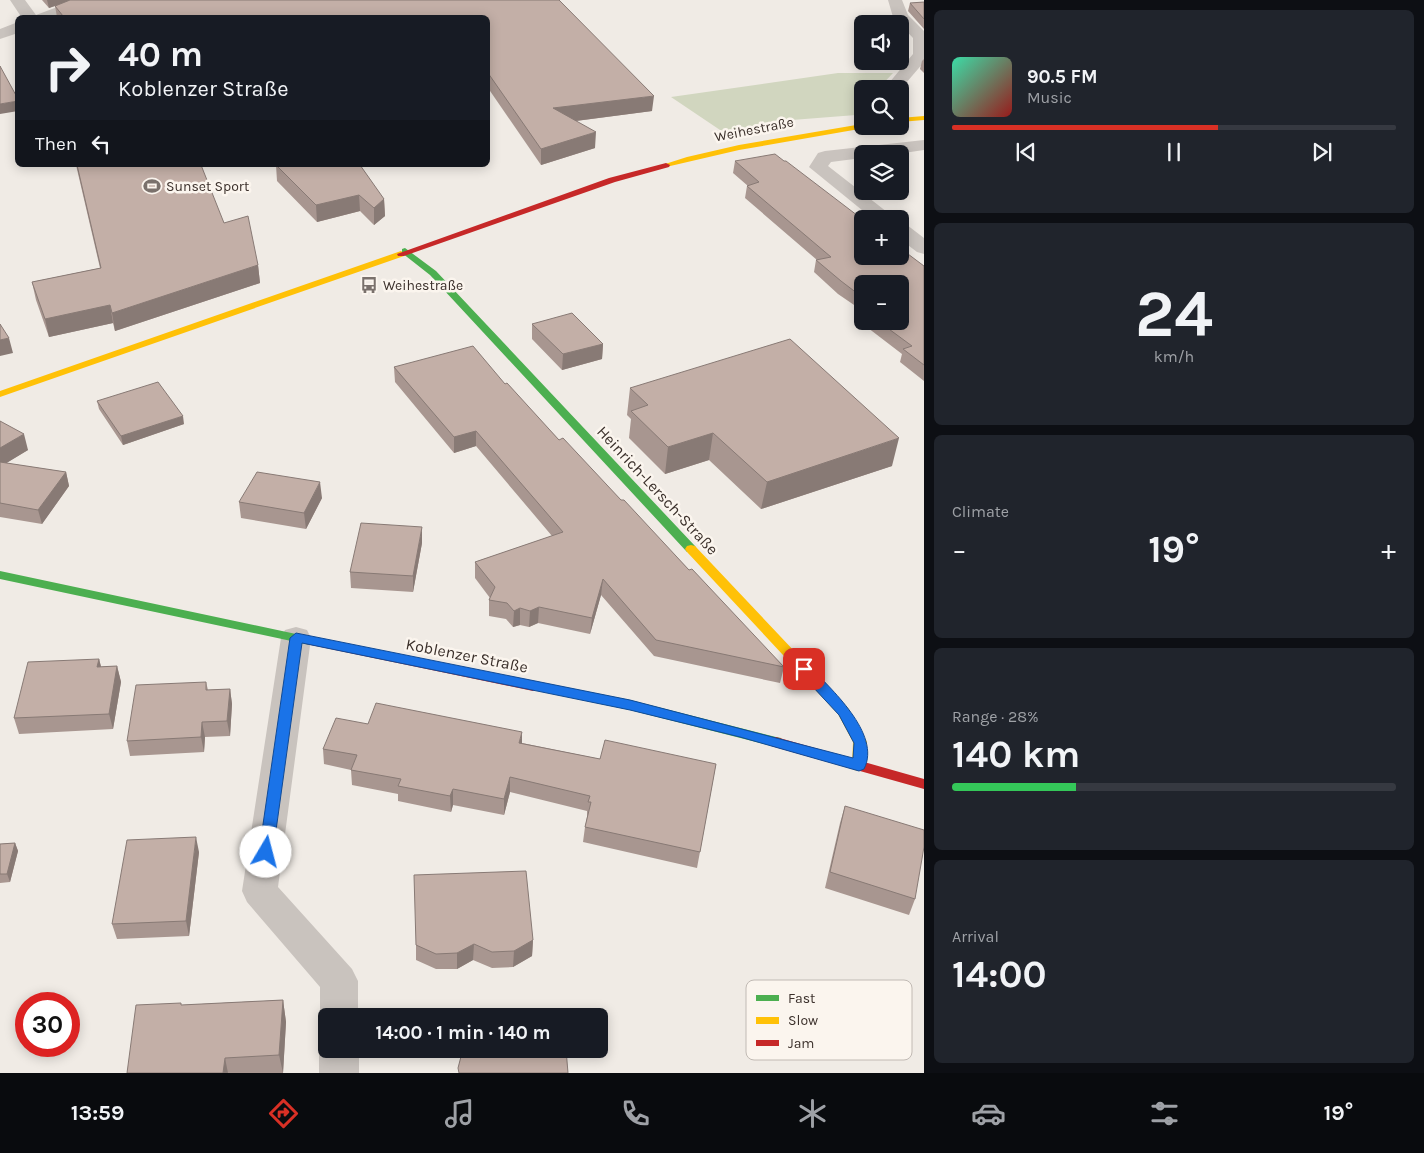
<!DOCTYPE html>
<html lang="en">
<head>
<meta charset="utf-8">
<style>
  :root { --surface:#171b24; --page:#20242c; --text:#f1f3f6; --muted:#9ea1a6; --line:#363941; --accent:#d93025 }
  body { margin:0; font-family:Karla,sans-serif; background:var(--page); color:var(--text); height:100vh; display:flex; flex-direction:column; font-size:19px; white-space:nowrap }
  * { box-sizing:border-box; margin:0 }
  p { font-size:16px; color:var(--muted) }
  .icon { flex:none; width:28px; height:28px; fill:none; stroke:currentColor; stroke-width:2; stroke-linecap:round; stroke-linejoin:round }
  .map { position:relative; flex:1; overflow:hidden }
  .side { display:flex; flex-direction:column; gap:10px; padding:10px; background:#0d0f14; width:500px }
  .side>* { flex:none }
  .banner { position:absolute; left:15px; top:15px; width:475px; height:152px; border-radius:8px; box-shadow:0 2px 12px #0003; background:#171b24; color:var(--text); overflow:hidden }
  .tools { position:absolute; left:854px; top:15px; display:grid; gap:10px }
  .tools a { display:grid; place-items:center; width:55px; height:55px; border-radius:8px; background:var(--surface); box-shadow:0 2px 12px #0003; font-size:25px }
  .speed { position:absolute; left:15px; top:992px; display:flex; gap:10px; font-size:25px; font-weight:700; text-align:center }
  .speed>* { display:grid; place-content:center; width:65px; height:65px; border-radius:50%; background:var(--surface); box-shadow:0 2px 12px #0003; line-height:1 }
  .speed .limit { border:8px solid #d22; background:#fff; color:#111 }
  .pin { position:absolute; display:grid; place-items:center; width:42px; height:42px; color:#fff; margin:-21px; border-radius:10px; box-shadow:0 2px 8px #0006 }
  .me { position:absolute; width:55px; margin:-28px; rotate:8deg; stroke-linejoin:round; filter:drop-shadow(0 0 4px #0008) }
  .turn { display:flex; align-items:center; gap:18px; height:105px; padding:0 20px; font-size:22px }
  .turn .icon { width:65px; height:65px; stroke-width:2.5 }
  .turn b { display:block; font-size:35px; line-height:42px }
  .then { display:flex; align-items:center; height:48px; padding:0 20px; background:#0003; gap:10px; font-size:19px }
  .big { font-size:38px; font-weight:700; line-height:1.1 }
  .side .card { flex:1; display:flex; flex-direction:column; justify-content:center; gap:8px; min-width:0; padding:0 18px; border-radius:8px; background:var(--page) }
  .side .dial { align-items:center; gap:0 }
  .dial b { font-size:65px; line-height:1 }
  .song { display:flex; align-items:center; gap:15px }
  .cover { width:60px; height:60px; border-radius:8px; background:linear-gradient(135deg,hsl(160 70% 55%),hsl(0 70% 35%)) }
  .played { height:5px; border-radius:2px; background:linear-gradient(90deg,var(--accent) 60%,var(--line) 60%) }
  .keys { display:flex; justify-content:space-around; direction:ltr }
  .heat { display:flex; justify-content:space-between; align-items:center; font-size:28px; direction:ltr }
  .charge { height:8px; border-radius:4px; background:linear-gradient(90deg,#34c759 28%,var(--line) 0) }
  .trip { position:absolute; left:318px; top:1008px; width:290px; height:50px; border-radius:8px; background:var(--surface); box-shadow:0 2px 12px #0003; font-weight:700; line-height:50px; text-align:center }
  .dock { display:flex; height:80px; justify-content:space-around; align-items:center; background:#090b0e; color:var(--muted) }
  .dock .icon { width:35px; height:35px }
  .dock .current { color:var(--accent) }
  .dock b { font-size:22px; color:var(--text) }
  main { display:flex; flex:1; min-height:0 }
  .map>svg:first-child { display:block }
  .green { fill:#d1d6bf }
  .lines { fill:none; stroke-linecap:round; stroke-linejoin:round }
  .street { fill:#c9c3be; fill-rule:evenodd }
  .fast { fill:#4caf50; fill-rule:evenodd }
  .slow { fill:#ffc107; fill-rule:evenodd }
  .jam { fill:#c62828; fill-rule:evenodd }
  .wall { fill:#a89690; fill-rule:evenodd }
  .shaded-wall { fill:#887a75 }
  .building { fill:#c3afa7; stroke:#887a75 }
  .route { fill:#1a73e8; stroke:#114b97 }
  .labels { text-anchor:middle; stroke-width:5; stroke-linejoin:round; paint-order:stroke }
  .far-street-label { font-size:14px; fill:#3b302b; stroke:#fbf5ee }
  .far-poi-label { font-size:14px; fill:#3b302b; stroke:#fbf5ee; text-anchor:start }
  .street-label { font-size:16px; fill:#3b302b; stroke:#fbf5ee }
  .key { fill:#fbf5ee; stroke:#c1bab4; stroke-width:1 }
  .key-label { font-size:14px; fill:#3b302b }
</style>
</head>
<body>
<main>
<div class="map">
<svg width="924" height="1073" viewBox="0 0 924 1073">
  <rect width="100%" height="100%" fill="#f0ebe5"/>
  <path class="green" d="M838,73H893L878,89H862V105L856,115L779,121L723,132L671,97Z"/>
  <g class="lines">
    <path class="street" d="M10,0H25L36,15L76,0H97L95,3L57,18H22Z
      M888,0H902L908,15L924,31V62L900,90L884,89L913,54V38L893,17Z
      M18,22V33L0,39V29Z
      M924,140V150L897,154H862V158L831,162L828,166L896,219H873L809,167L818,153L825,151Z
      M900,223L907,225L924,238V254L917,252L900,239Z
      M296,627L307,630L311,638L278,887L352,969L358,981V1016H326V1029L320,1016V987L247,902L242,891L281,638L285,630Z
      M326,1035V1049H359V1073H319V1049Z"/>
    <path class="fast" d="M405,248L436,271L695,546L697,549L695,552H687L430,275L402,253V249Z
      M0,571L310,637L314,638L316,641L314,644L310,645L0,579Z
      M533,681L630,700L776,737L781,738L783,742L781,746L776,747L630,710L529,689L527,686L529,683Z"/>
    <path class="slow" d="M924,116V120L900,122V118Z
      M862,124V126H865V128L739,150L666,167L662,165L687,157L739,145Z
      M401,251L405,254L404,256L0,397V391Z
      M691,545L695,546L848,708L867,742L866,766L864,770L859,771L854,770L852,766L853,742L838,714L687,552L685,549L687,546Z"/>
    <path class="jam" d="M666,163L670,165L669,167L615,182L404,256H398L397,254L609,178Z
      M310,637L533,681L537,683L539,686L537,689L533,691L306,644L304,641L306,638Z
      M776,737L924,779V789L771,746L769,742L771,738Z"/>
  </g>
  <path class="wall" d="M42,0H559L652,111L576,121L595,148L541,165L488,88V18L57,17L55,6L49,8Z
    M924,2V29L908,11L910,3Z
    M924,59V73L920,69L922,61Z
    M735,161L924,266V381L900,362L902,354L855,318L857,307L838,294L814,272L816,260H817L745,198L747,186H748L733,173ZM862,284L900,321H862Z
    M76,165L224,223L258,265L260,283L115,331L113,323L49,337L36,300L32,282L100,268Z
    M276,165L384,199L385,216L374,225L360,211L317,222L277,181Z
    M532,324L603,344L602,359L562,370L532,339Z
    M394,367L505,384L559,440L621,500L689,570L784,667L780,683L654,656L601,595L590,634L538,623L529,627L520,625L513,627L506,619L489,616V600L490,598L475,578V562L552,536L476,446L454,453L395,382Z
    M630,388L892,466L761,509L709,460L665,474L629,438L631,419L627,415Z
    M97,401L184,424L123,445L99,409Z
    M0,421L28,450L6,463L66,472L69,486L42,524L0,517Z
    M322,498L306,529L241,518L239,502Z
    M422,543L413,592L351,588L350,572Z
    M99,659L101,667L117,666L121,682L113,729L19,734L14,718Z
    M206,682L208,690L230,689L232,704L230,736L205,737L204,752L130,756L127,741Z
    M368,724L522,743L600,759L716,764L697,868L583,842L585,827L587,817V811L510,792L504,815L453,805L451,812L398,801V794L352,785L351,770L324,764L323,749Z
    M845,806L915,899L909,915L825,888L840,823Z
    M15,843L18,851L10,882L0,883V844Z
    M199,852L189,936L117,939L112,924Z
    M533,940L532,956L513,967L492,968L473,960L457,969H436L416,960V945Z
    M283,1000L286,1022L283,1073H127L182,1005Z"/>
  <path class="shaded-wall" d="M47,0H71L49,8Z
    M654,96L652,111L552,124L553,108Z
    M18,101V111L0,114V104Z
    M596,132L595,148L541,165V149Z
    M359,195L360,211L317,222L316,205Z
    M384,199L385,216L374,225V208Z
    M258,265L260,283L115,331L112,313Z
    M110,305L113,323L49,337L45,319Z
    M9,338L13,353L0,356V340Z
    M603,344L602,359L562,370L563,354Z
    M183,416L184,424L123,445L121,436Z
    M476,431V446L454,453V437Z
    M713,433L709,460L665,474L668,447Z
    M24,434L28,450L0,467V448Z
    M899,438L892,466L761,509L767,482Z
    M66,472L69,486L42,524L38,510Z
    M320,482L322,498L306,529L304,513Z
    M422,527V543L413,592V576Z
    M603,579L601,595L590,634L592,618Z
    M539,607L538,623L529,627L530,611Z
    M520,608V625L513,627L514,611Z
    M99,659L103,674L97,667Z
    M117,666L121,682L113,729L109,714Z
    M230,689L232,704L230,736L227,721Z
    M202,722L205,737L204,752L201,737Z
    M522,732V747L519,743Z
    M510,777V792L504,815V799Z
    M453,789V805L451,812L450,796Z
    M196,837L199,852L189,936L186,921Z
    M15,843L18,851L10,882L7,874Z
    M533,940L532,956L513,967L514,951Z
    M474,944L473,960L457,969V953Z
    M283,1000L286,1022L283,1073L279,1055Z
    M225,1058L228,1073H223Z"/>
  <path class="building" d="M70,0H559L654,96L553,108L596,132L541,149L488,73V18H52L63,16L55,6Z
    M924,2V19L910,3Z
    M0,66L18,99V101L0,104Z
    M775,154L784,161H786L862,219V256H900V248L924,266V365L903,349L912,346L878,321H900V284H862V297L841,281L816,260L831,257L747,186L759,182L735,161Z
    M77,165H201L224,223L248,216L258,265L112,313L110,305L45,319L32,282L101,268Z
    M276,165H360L384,199L374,208L359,195L316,205Z
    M862,304V309L858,306Z
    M572,313L603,344L563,354L532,324Z
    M0,324L9,338L0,340Z
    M790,339L899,438L767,482L713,433L668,447L631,411L648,405L630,388Z
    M473,346L505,384L507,383L559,440L563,438L621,500H624L689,570L692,569L784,667L656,640L603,579L592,618L539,607L530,611L520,608L514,611L507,603L489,600L495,587L475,562L563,532L476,431L454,437L394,367Z
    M158,382L183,416L121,436L97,401Z
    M0,421L24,434L0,448Z
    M0,462L66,472L38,510L0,503Z
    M257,472L320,482L304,513L239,502Z
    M361,523L422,527L413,576L350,572Z
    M99,659L97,667L117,666L109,714L14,718L28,662Z
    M206,682V690L230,689L227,721L202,722L201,737L127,741L136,685Z
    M376,703L522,732L519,743L600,759L605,740L716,764L700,852L585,827L591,802H588L590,796L510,777L504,799L453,789L450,796L398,786L401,779L351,770L357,755L323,749L336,718L368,724Z
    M845,806L924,830V847L915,899L830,872Z
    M196,837L186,921L112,924L127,840Z
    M15,843L7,874H0V844Z
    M526,871L533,940L514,951L492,952L474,944L457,953L436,954L416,945L414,875Z
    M283,1000L279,1055L225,1058L223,1073H127L136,1005L181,1003V1005Z
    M463,1049H566L568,1073H459L458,1068Z"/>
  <path class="route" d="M296,633L630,700L853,758L854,743L839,715L799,672L797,669L799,665H808C830,688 882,734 864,769L859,771L740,737L630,710L302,643L273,852L271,856L266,858L261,856L259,852L290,638Z"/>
  <defs>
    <g id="stadium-bare" transform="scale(1.35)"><path d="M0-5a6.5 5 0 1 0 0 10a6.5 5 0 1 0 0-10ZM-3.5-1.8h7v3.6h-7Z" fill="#7a716c" stroke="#fbf5ee" stroke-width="2.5" paint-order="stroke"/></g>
    <g id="bus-bare" transform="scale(1.35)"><path d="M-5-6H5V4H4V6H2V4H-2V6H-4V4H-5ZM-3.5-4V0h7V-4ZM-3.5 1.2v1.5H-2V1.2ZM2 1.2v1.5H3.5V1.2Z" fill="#7a716c" stroke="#fbf5ee" stroke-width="2.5" paint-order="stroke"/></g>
  </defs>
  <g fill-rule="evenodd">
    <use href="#stadium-bare" x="152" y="186"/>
    <use href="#bus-bare" x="369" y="285"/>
  </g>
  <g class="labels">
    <g class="far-street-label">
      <text transform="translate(754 129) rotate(-11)" y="5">Weihestraße</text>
    </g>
    <g class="far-poi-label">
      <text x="166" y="191">Sunset Sport</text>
      <text x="383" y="290">Weihestraße</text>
    </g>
    <g class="street-label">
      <text transform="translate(658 490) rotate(47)" y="6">Heinrich-Lersch-Straße</text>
      <text transform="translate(467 655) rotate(11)" y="6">Koblenzer Straße</text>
    </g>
  </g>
  <rect x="746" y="980" width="166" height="80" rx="8" class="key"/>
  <rect x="756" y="995" width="23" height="6" fill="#4caf50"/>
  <rect x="756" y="1017" width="23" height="7" fill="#ffc107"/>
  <rect x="756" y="1040" width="23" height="6" fill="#c62828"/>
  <g class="key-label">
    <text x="788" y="1003">Fast</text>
    <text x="788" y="1025">Slow</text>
    <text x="788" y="1048">Jam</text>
  </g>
</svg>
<div class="tools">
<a><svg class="icon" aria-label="sound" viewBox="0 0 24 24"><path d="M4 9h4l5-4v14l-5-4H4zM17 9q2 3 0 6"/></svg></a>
<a><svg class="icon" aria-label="search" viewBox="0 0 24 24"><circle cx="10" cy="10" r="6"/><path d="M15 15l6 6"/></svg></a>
<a><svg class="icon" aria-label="layers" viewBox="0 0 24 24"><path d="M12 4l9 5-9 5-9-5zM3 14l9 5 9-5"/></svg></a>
<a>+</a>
<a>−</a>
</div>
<div class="speed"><div class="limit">30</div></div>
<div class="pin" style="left:804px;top:669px;background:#d93025"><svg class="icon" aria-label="arrive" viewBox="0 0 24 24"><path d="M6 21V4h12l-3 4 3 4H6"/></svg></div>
<svg class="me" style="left:266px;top:852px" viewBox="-20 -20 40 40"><circle r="19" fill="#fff"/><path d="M0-13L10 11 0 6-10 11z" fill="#1a73e8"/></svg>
<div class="trip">14:00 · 1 min · 140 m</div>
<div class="banner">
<div class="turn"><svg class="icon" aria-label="right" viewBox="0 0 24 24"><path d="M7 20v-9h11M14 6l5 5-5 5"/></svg><div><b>40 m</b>Koblenzer Straße</div></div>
<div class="then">Then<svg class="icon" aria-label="left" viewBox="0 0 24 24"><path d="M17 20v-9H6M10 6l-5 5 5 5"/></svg></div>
</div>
</div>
<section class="side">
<div class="card">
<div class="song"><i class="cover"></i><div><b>90.5 FM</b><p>Music</p></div></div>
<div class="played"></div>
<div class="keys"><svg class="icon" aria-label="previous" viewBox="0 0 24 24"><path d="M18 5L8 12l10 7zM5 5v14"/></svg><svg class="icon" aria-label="pause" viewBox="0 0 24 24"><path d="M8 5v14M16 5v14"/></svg><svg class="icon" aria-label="next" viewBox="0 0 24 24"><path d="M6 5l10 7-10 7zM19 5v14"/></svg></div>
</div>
<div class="card dial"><b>24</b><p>km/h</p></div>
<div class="card"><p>Climate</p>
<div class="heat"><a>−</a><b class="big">19°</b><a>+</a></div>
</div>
<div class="card"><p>Range · 28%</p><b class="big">140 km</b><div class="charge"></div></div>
<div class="card"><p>Arrival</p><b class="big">14:00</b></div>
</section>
</main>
<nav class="dock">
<b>13:59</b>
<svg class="icon current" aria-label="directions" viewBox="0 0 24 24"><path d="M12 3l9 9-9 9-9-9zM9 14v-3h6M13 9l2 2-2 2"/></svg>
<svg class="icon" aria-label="music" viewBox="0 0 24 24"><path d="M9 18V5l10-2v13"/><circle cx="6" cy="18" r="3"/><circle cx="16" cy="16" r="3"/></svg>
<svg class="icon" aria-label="phone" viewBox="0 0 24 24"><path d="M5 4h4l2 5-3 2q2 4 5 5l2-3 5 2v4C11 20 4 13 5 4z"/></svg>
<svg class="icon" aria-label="climate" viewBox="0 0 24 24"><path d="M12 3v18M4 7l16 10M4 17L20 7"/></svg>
<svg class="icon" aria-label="car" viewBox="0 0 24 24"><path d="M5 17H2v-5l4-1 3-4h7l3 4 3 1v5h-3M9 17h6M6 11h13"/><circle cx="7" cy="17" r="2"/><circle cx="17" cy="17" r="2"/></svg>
<svg class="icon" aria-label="filters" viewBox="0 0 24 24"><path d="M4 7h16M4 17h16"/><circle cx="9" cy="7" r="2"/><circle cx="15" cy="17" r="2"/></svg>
<b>19°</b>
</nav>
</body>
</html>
